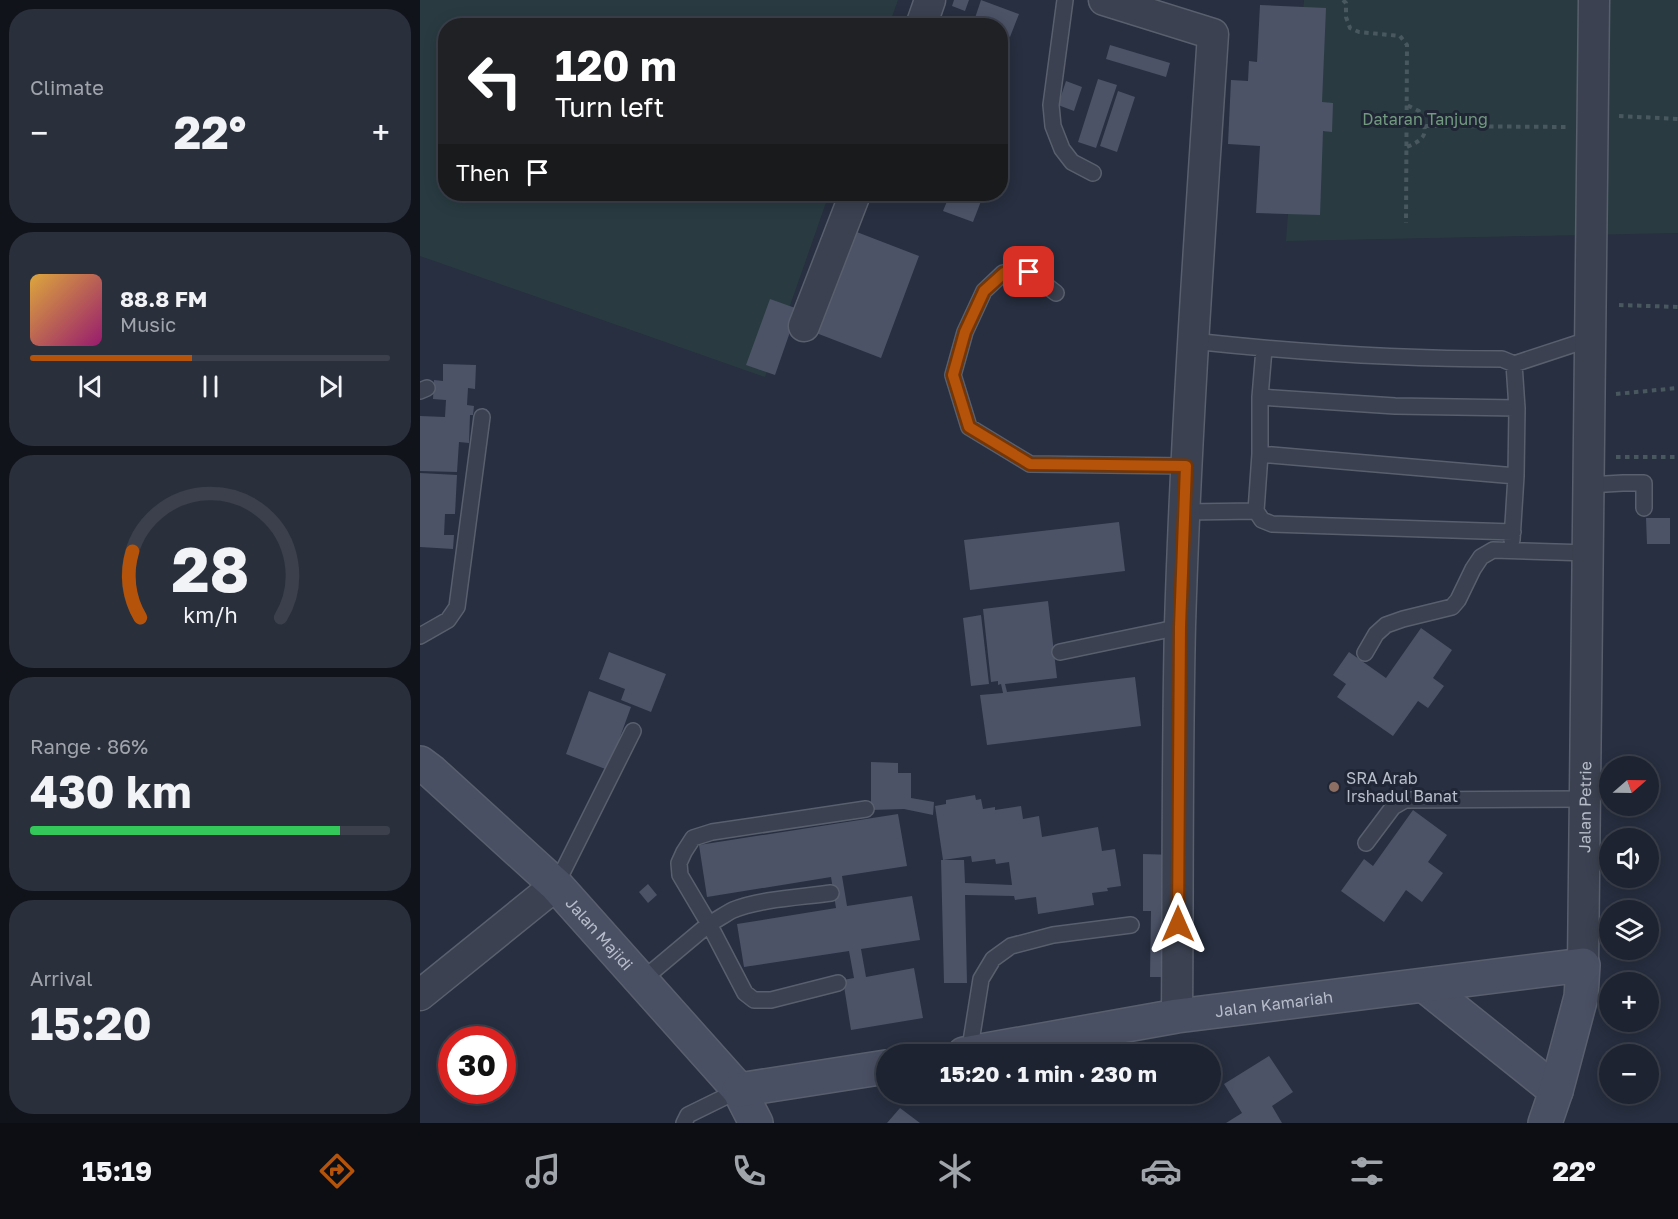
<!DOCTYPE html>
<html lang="en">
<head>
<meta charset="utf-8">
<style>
  :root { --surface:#1d2330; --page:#2a2f3c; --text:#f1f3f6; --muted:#a0a4ab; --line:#3b404c; --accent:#b45309 }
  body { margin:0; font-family:"Golos Text",sans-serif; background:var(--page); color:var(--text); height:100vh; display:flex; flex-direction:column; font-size:22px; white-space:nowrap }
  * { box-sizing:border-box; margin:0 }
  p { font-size:20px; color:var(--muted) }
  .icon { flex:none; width:33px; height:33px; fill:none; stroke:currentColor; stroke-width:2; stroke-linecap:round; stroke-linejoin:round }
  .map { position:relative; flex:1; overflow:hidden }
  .details { display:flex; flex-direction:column; gap:9px; padding:9px; background:#10131a; width:420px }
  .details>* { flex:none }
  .hud { position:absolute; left:18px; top:18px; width:570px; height:183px; border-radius:24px; box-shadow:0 3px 15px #0003,0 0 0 2px var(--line); background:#202124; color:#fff; overflow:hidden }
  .needle { width:39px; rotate:70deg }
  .controls { position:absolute; left:1179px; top:756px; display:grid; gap:12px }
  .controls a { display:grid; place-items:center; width:60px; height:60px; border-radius:50%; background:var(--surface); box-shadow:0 3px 15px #0003,0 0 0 2px var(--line); font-size:30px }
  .speed { position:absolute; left:18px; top:1026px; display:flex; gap:12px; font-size:30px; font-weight:700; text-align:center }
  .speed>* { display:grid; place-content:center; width:78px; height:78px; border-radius:50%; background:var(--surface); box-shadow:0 3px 15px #0003,0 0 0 2px var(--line); line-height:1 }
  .speed .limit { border:9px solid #d22; background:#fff; color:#111 }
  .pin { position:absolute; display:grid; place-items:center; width:51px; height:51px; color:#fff; margin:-26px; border-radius:12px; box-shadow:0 3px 9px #0006 }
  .me { position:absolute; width:66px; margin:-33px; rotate:0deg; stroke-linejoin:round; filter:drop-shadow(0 0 4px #0008) }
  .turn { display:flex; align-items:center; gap:21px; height:126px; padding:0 18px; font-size:27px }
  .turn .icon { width:78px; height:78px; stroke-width:2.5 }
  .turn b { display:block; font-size:42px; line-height:51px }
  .then { display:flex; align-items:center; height:57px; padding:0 18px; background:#0003; gap:12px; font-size:22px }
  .big { font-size:45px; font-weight:700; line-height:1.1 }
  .details .card { flex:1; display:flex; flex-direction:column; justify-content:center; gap:9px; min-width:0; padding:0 21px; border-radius:24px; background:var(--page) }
  .details .dial { align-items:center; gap:0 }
  .dial svg { height:156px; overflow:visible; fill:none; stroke:var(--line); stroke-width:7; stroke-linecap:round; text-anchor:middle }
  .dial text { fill:var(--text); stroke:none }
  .song { display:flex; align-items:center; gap:18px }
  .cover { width:72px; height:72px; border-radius:9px; background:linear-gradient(135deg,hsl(40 70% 55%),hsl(320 70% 35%)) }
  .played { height:6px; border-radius:3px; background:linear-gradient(90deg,var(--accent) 45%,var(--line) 45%) }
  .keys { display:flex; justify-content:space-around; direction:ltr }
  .heat { display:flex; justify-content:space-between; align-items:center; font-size:33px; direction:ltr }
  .charge { height:9px; border-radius:4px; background:linear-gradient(90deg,#34c759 86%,var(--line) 0) }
  .trip { position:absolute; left:456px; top:1044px; width:345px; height:60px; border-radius:30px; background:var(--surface); box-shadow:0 3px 15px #0003,0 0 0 2px var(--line); font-weight:700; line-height:60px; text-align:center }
  .menu { display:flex; height:96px; justify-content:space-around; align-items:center; background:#0c0e13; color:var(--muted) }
  .menu .icon { width:42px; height:42px }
  .menu .current { color:var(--accent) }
  .menu b { font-size:27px; color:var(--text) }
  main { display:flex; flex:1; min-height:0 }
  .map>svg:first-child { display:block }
  .green { fill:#293b41 }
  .building { fill:#4c5367 }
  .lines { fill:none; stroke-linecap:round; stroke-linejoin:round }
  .lane-casing { stroke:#595f6d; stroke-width:18 }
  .street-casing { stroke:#595f6d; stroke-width:33 }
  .secondary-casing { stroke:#595f6d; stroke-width:36 }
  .path { stroke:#48585e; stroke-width:4; stroke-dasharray:4.5 4.5; stroke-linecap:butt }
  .lane { stroke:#3b4150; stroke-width:15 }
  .street { stroke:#3b4150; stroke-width:30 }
  .secondary { stroke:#4a5063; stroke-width:33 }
  .route-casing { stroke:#753606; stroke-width:15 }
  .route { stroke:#b45309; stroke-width:10 }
  .education-dot { fill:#8d6e63; stroke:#202635; stroke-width:2 }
  .labels { text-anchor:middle; stroke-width:6; stroke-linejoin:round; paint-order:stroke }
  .park-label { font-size:16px; fill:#719a7f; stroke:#202635 }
  .poi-label { font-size:16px; fill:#b8bdca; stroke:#202635; text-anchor:start }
  .street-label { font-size:16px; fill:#b8bdca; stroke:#202635 }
</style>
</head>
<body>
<main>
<section class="details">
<div class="card"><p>Climate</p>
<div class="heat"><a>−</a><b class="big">22°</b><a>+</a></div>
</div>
<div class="card">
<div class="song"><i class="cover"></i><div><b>88.8 FM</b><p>Music</p></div></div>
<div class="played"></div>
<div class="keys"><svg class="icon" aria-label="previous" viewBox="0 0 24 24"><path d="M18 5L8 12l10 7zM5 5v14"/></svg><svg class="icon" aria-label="pause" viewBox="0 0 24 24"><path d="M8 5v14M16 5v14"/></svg><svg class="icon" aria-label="next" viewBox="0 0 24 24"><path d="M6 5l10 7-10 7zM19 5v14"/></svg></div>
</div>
<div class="card dial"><svg viewBox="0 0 100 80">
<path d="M14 69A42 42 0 1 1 86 69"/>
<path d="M14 69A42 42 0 0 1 10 35" stroke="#b45309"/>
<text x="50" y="56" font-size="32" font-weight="700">28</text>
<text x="50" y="72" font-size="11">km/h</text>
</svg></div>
<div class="card"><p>Range · 86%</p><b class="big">430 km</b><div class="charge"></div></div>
<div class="card"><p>Arrival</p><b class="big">15:20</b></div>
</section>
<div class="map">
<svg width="1258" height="1123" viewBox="0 0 1258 1123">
  <rect width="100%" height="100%" fill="#272f40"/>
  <path class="green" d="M0,0H478L469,25L26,26V194H409L345,377L0,256Z
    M884,0H1258V233L866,241Z"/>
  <path class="building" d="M534,0H549L545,11L532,6Z
    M561,0L599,14L590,37L580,33V26H558L553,24Z
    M840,5L906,8L902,102L913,103L912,132L903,131L900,215L836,213L840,146L808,144L811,80L828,81L829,61L837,62Z
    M690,45L750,63L746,77L686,59Z
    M678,79L697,85L676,148L658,142Z
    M646,81L662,87L654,111L638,105Z
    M698,91L715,97L697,152L680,146Z
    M530,194H558L563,196L553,222L523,211Z
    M429,229L499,256L461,358L391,331Z
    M350,299L378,309L355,375L326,365Z
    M23,364L56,365L55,389L48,388L47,405L54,406L53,415H50L49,443L39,442L37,472L0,471V416L25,417L26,400L13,399L14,380L23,381Z
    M0,473L37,475L35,514H25L24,535H34L33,549L0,547Z
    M1226,518H1250V544H1227Z
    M699,522L705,571L550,590L544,540Z
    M628,601L637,678L585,684L587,692L715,677L721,726L567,745L560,695L583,693L581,684L578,685V681L571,682L563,609Z
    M561,615L569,684L551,686L543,618Z
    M1001,628L1032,650L1013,678L1024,686L1008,708L998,701L973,736L917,697L926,684L913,675L929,652L966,678Z
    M189,652L246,674L231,712L201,700L205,689L179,679Z
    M169,691L211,707L188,770L146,754Z
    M451,762L478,763V773H491V798L514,802L513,815L484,809L451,810Z
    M555,795L556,800L561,799L563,809L575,807V810L601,806L603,819L619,816L622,837L678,827L682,851L695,849L701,886L687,888L688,891L672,893L674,905L618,914L616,897L595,900L594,896L545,895L547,983H524L521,860H544L545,883L592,885L589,862L576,864L575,859L552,862L551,856L523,860L515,806L526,804V800Z
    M993,810L1027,835L1008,862L1023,873L1002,902L986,890L964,922L921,891L944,859L953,866Z
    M478,814L487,866L422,876L427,906L492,896L500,940L441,949L446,977L494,968L503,1018L431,1030L423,980L434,978L429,951L324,967L317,924L416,908L411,877L287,897L279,845Z
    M723,854L755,855L754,977H730L731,911H723Z
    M228,884L237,895L228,903L219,892Z
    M849,1056L873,1092L852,1106L862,1123H806L822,1113L804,1084Z
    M480,1108L500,1123H467Z"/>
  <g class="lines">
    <g class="lane-casing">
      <path id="lane" d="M645,0L631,105L633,126L642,149L652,162L673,173
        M636,293L609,272L583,273L564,291L545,332L533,375L549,427L610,464L766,466
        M772,341C875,352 978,359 1082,359L1094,364
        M844,349L840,397V454L836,511L842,520L852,524L1093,532
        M0,391L7,388
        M840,397L975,406L1097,408
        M840,454L1096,476
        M1168,485L1203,483H1224V508
        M765,512L836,511
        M1092,540L1096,476L1097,408L1094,364L1170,339
        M0,636L28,620L37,607L62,417
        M640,652L760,627
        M945,653L956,634L966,625L983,619L1032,607L1038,600L1053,569L1061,557L1073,550L1168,553
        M946,843L973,807L985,800L1165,799
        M136,885L213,731
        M411,893C383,897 339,899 313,910C305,914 297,920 289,924L260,875L259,863L264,852L273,838L292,832L446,809
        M221,981L289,924L325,993L334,1000H351L418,983
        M549,1054L561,979L573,959L591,946L633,935L711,925
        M264,1123L268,1115L319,1090"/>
    </g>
    <g class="street-casing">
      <g id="street">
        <path d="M684,0L793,34C780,231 766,428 760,625C757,755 758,886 757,1016"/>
        <path d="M501,26L510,0"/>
        <path d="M384,326L435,194"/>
        <path id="s1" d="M1163,965L1174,0"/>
        <path d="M0,995L136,885"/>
      </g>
    </g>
    <g class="secondary-casing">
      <g id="secondary">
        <path id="s2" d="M0,763L12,772L136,885L319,1090L336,1123"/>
        <path d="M1005,986L1136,1091"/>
        <path id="s3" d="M544,1054L757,1016L1163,965L1161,997L1136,1091L1125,1123"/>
        <path d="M319,1090L466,1067"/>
      </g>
    </g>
    <path class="path" d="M923,0L926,3V17L930,28L939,32L980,36L987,45L986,223
      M1199,116L1258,119
      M1006,126L1146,127
      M987,147C1008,138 1008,132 999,111L987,105
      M1199,305L1258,307
      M1196,394L1258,388
      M1196,457H1258"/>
    <use href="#lane" class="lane"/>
    <use href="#street" class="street"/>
    <use href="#secondary" class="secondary"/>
  </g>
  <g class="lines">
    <g class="route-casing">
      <path id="route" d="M609,272L584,273L564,291L545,332L533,375L549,427L610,464L766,466L760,627L758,924"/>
    </g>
    <use href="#route" class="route"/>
  </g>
  <circle class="education-dot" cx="914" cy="787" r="6"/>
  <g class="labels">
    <g class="park-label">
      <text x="1005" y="125">Dataran Tanjung</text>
    </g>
    <g class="poi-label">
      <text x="926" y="784">SRA Arab<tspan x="926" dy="18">Irshadul Banat</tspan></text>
    </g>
    <g class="street-label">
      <text dy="6" stroke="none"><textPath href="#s1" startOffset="158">Jalan Petrie</textPath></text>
      <text dy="6" stroke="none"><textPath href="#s2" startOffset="248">Jalan Majidi</textPath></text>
      <text dy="6" stroke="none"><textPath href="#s3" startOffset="314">Jalan Kamariah</textPath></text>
    </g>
  </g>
</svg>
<div class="controls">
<a><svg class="needle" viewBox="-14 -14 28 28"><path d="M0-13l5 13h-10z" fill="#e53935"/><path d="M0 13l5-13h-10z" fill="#a0a4ab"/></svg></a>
<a><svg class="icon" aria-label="sound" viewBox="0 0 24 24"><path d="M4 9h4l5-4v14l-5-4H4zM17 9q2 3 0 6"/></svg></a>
<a><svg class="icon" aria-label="layers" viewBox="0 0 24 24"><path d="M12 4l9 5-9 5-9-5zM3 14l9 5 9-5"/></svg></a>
<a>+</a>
<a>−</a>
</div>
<div class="speed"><div class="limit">30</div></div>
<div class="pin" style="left:609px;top:272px;background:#d93025"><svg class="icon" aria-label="arrive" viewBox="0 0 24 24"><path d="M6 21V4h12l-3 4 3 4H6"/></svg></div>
<svg class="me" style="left:758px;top:924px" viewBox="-20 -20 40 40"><path d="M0-17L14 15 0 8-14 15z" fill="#b45309" stroke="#fff" stroke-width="4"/></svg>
<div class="trip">15:20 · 1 min · 230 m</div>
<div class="hud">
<div class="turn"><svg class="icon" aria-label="left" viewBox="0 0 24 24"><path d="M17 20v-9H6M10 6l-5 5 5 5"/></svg><div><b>120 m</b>Turn left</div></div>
<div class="then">Then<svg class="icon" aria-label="arrive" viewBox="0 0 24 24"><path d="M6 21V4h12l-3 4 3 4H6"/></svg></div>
</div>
</div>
</main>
<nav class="menu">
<b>15:19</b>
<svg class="icon current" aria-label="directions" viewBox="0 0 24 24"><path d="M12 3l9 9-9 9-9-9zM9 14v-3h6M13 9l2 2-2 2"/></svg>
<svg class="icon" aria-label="music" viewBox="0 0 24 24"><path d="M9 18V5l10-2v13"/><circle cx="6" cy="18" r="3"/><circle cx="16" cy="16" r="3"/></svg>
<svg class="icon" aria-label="phone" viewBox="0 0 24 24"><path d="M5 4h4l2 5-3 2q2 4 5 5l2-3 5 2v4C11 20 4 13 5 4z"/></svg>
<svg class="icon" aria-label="climate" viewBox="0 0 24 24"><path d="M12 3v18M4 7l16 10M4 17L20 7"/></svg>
<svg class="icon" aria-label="car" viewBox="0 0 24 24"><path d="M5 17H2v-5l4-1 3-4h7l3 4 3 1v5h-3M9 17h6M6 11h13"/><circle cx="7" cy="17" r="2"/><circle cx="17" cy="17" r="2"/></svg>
<svg class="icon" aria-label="filters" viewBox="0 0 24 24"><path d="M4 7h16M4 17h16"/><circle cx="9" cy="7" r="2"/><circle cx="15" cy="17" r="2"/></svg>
<b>22°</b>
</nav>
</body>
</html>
